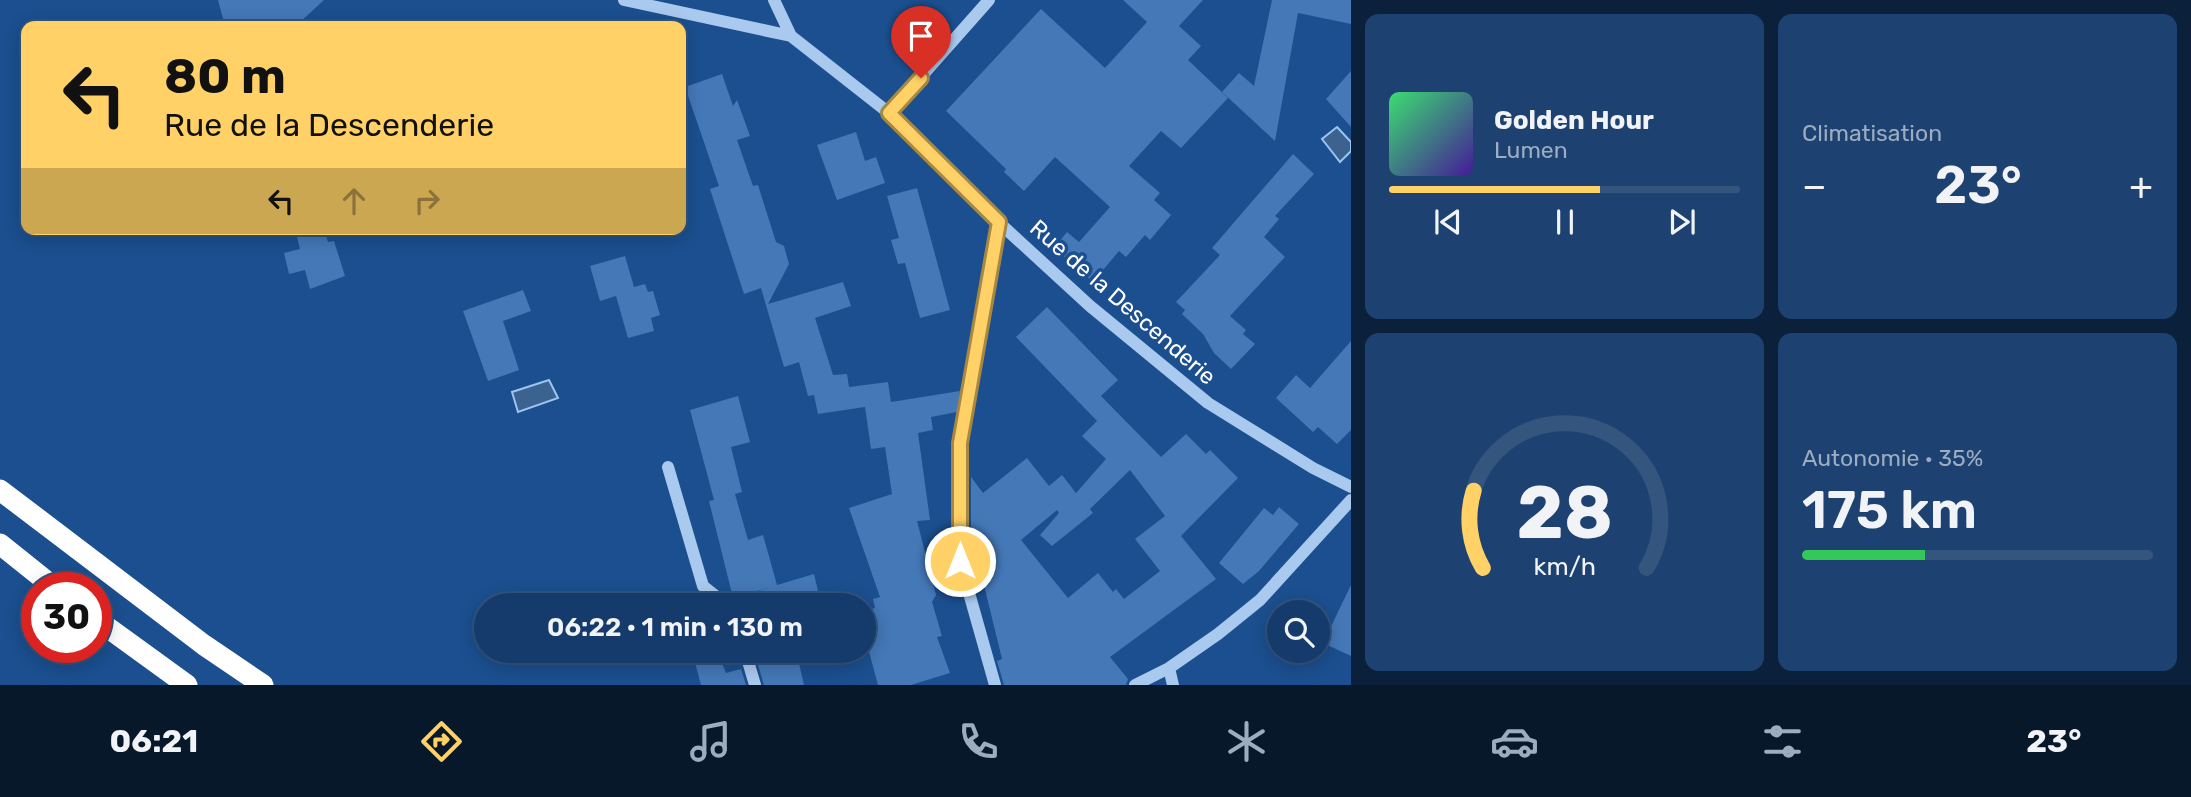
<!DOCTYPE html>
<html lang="fr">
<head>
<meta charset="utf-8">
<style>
  :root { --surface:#143b6b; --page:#1d4271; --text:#f1f3f6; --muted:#9dadc1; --line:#33557e; --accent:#ffd166 }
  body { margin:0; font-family:Rubik,sans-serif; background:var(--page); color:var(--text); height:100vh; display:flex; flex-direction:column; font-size:26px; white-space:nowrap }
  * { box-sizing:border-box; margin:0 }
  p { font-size:23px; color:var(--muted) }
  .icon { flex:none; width:38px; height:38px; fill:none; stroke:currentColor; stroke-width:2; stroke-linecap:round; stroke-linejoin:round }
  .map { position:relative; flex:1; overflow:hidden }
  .panel { display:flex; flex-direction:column; gap:14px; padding:14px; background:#0b203b; width:840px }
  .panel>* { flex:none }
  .hud { position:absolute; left:21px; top:21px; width:665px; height:214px; border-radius:14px; box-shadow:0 4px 18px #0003,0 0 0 2px var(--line); background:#ffd166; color:#111; overflow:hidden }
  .controls { position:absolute; left:1267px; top:600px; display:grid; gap:14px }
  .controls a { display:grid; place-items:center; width:63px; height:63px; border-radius:50%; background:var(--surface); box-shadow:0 4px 18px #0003,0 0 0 2px var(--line); font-size:35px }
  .speed { position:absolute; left:21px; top:572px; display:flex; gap:14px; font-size:35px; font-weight:700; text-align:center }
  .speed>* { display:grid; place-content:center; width:91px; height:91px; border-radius:50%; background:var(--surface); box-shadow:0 4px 18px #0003,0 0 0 2px var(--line); line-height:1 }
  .speed .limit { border:10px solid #d22; background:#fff; color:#111 }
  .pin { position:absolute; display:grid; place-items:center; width:60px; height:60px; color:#fff; margin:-72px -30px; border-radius:50% 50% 50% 0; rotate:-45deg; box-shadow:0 0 7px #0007 }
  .pin .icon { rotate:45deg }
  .me { position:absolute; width:77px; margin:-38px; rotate:0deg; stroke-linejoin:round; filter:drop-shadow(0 0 5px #0008) }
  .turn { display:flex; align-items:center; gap:24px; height:147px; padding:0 28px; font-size:32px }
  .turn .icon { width:91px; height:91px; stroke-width:2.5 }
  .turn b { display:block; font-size:49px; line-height:60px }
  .lanes { display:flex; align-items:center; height:66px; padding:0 28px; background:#0003; justify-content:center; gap:35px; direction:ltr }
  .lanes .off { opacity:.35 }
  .big { font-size:52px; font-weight:600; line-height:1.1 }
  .panel .card { flex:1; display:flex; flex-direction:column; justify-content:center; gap:10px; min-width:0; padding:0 24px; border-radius:14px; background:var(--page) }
  .panel .dial { align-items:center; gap:0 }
  .dial svg { height:182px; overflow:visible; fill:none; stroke:var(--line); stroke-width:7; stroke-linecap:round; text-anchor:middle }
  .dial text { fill:var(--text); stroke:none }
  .song { display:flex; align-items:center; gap:21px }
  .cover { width:84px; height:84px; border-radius:10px; background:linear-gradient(135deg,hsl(140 70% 55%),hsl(260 70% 35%)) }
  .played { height:7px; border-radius:4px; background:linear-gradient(90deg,var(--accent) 60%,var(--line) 60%) }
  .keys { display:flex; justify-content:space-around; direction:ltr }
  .heat { display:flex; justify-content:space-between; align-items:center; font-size:38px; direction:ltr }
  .charge { height:10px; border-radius:5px; background:linear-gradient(90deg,#34c759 35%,var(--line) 0) }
  .panel .tiles { flex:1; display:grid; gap:14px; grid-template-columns:repeat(2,1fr) }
  .trip { position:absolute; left:474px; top:593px; width:402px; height:70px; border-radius:35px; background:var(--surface); box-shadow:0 4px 18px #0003,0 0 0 2px var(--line); font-weight:600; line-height:70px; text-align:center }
  .tabs { display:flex; height:112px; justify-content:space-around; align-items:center; background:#08182b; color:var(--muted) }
  .tabs .icon { width:49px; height:49px }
  .tabs .on { color:var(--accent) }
  .tabs b { font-size:32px; color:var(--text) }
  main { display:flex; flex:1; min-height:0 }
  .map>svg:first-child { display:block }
  .water { fill:#3c6290; stroke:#9cc4f0; stroke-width:2 }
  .building { fill:#4478b7; fill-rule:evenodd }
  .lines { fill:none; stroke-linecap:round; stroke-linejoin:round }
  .minor { stroke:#a9c9ee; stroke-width:12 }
  .highway { stroke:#fff; stroke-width:21 }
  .route-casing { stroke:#a68842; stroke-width:18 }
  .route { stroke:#ffd166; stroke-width:12 }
  .labels { text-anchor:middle; stroke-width:7; stroke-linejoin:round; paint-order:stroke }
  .street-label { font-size:23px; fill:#fff; stroke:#1b4f8f }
</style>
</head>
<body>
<main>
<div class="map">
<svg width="1351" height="685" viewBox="0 0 1351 685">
  <rect width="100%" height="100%" fill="#1b4f8f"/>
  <path class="water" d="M1337,127L1351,142V151L1340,162L1322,139Z
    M549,380L558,398L518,412L512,392Z"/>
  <path class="building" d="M218,0H324L298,24L288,26H225Z
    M1123,0H1203L1179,26L1201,46L1188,60L1228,98L1181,148L1161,131L1129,166L1160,193L1154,200L1171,215L1150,240L1145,235L1126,257L1119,251L1093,282L1054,248L1067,232L1079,242L1110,207L1055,157L1024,191L1004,172L1006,169L946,111L1041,9L1105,68L1147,22Z
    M1272,0H1351V24L1298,13L1275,141L1222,92L1239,73L1254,86Z
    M1351,71V127L1326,99Z
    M722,74L733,106L737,100L750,136L737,140L753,186L758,185L776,242L784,246L789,264L768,304L843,282L851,306L815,318L833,375L847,374L849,387L888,382L891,402L960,391L957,412L931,417L933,430L918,433L930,520L917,521L936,595L932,602L942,636L937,637L950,673L911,685H878L868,648L864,649V611L875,608L873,599L880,597L849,508L892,494L885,447L871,449L865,407L818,414L814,395L808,396L799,362L784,367L761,288L744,294L710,189L719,186L685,87Z
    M856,132L865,161L876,157L885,183L837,200L817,145Z
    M1293,154L1314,174L1275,216L1279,219L1264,237L1285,257L1230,316L1246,330L1243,334L1255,344L1231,369L1214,353L1203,334L1182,314L1185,310L1176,302L1220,255L1212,248Z
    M917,188L950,310L920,318L905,263L898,264L891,240L899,238L887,196Z
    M295,229H324L328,242L334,241L345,276L310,289L305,270L289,274L284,253L300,249Z
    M625,256L634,287L645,284L648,292L653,291L660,315L651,318L654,331L628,338L616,296L600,301L590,266Z
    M523,290L531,311L503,321L519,370L488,381L463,311Z
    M1047,307L1118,380L1101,396L1161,457L1186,434L1206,454L1210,450L1238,478L1181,536L1216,579L1110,657L1128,679L1126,685H1004L997,661L1002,659L971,532V477L983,493L1027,458L1049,486L1062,475L1076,493L1106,459L1082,436L1097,421L1016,337ZM1130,470L1165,516L1135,539L1160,571L1124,599L1116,589L1113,592L1098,573L1068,598L1021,540L1057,510L1059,513L1040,535L1052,546L1093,513L1090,509Z
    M1351,341V430L1337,444L1318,427L1313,432L1276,398L1296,375L1310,388Z
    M738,396L750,442L731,447L742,492L735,494L748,540L763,535L777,585L814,574L819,595L800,600L802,606H737L733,599L771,587L733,598L709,501L714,500L690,410Z
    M1279,507L1299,524L1259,571L1243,584L1219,563L1264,508L1273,515Z
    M1351,585V656L1323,643Z
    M692,651H717L726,673L741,669L746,685H701Z
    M797,655L804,685H764L758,665Z"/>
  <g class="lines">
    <path class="minor" d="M624,0L791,36
      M774,0L791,36L889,113L994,218L1090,306L1208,403L1313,468L1351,487
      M889,113L989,0
      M668,467L703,586L728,606
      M745,651L755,685
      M1169,668L1173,685
      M995,685L960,561V443L999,222
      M1135,685L1169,668L1218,634L1260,600L1351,500"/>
    <path class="highway" d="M0,490L204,645L263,685
      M0,544L55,588
      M96,619L187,685"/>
  </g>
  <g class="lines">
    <g class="route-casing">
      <path id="route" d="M921,78L889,113L999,222L960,443V561"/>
    </g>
    <use href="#route" class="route"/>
  </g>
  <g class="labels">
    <g class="street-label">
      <text transform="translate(1123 302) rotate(41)" y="8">Rue de la Descenderie</text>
    </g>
  </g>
</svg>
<div class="controls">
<a><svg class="icon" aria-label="search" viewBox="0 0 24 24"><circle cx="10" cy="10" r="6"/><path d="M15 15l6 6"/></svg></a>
</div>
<div class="speed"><div class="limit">30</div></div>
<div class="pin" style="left:921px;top:78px;background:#d93025"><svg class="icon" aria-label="arrive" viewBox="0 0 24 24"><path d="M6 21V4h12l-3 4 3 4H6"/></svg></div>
<svg class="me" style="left:960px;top:561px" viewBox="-20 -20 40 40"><circle r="17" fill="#ffd166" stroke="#fff" stroke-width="3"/><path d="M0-11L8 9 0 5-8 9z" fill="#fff"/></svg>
<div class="trip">06:22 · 1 min · 130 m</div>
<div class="hud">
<div class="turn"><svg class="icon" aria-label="left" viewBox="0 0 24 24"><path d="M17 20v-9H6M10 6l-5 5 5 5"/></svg><div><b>80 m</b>Rue de la Descenderie</div></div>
<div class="lanes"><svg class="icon" aria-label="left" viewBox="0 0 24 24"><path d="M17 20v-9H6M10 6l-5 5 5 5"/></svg><svg class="icon off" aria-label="ahead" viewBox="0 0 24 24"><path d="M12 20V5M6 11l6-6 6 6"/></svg><svg class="icon off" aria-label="right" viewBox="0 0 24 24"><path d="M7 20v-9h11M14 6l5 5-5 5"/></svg></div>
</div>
</div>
<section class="panel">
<div class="tiles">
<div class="card">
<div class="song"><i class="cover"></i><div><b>Golden Hour</b><p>Lumen</p></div></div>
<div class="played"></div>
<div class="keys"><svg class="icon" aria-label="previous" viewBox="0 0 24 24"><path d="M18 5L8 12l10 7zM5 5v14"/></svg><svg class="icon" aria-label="pause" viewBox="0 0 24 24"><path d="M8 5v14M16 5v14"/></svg><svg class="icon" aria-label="next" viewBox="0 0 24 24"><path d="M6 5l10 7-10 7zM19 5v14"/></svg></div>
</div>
<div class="card"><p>Climatisation</p>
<div class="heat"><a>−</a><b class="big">23°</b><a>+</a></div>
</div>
<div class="card dial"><svg viewBox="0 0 100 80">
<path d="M14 69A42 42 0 1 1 86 69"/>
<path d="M14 69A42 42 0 0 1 10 35" stroke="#ffd166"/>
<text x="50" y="56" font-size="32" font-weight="700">28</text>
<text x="50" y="72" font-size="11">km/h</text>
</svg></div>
<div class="card"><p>Autonomie · 35%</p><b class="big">175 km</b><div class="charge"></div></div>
</div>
</section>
</main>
<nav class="tabs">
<b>06:21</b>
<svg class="icon on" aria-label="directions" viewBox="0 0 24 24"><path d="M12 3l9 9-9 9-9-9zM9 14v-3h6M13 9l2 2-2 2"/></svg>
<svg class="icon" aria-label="music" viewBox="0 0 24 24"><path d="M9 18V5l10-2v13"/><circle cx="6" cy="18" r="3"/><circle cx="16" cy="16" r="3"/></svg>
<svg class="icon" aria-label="phone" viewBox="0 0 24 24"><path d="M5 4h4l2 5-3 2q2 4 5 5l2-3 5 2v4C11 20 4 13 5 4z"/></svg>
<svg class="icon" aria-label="climate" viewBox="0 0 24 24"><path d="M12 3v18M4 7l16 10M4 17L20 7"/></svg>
<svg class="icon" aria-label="car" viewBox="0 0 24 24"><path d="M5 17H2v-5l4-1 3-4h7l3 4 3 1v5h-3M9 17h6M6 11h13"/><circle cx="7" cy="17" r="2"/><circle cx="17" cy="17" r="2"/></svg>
<svg class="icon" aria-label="filters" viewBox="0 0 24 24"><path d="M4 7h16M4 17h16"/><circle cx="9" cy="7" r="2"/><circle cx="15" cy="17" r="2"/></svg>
<b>23°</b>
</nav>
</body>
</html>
